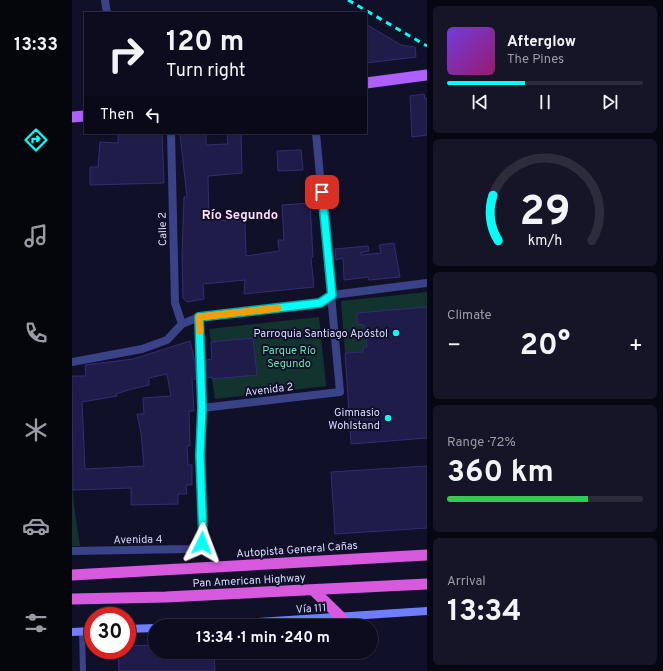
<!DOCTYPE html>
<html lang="en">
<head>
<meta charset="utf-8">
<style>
  :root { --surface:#0d0c1f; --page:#161528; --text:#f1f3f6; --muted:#9a9ba4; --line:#2d2c3d; --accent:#04fff7 }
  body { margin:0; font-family:Overpass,sans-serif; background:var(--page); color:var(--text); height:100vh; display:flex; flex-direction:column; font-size:15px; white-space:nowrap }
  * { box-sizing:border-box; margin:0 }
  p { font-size:13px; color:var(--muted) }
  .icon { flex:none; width:22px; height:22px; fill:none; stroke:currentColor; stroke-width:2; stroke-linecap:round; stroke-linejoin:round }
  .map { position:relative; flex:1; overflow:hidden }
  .details { display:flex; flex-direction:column; gap:6px; padding:6px; background:#070711; width:236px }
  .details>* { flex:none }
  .banner { position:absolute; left:12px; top:12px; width:283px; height:122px; border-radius:0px; box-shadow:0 1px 3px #0004,0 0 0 1px var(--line); background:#0d0c1f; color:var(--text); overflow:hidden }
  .speed { position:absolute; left:12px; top:607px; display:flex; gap:8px; font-size:20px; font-weight:700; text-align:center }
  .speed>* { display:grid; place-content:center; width:52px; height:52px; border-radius:50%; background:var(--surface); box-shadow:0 1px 3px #0004,0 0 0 1px var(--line); line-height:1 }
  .speed .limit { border:6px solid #d22; background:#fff; color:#111 }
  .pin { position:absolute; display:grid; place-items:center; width:34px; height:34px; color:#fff; margin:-17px; border-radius:8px; box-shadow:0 2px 6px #0006 }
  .me { position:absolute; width:44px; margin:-22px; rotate:3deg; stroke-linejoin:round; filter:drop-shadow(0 0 3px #0008) }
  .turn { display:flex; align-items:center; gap:14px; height:84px; padding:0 16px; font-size:18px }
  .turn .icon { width:52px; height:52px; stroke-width:2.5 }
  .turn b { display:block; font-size:28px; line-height:34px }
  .then { display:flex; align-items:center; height:38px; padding:0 16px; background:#0003; gap:8px; font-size:15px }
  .big { font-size:30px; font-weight:700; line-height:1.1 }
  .details .tile { flex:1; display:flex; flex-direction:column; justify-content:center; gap:6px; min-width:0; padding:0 14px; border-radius:6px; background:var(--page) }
  .details .dial { align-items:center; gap:0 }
  .dial svg { height:104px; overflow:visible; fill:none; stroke:var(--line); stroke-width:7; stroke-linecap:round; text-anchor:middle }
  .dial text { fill:var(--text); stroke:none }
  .song { display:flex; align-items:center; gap:12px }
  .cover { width:48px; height:48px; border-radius:6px; background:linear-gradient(135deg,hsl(260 70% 55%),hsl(320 70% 35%)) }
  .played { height:4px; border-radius:2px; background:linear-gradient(90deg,var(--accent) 40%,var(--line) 40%) }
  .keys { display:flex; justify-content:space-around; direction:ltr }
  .heat { display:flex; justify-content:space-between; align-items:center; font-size:22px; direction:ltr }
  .charge { height:6px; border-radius:3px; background:linear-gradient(90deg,#34c759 72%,var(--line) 0) }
  .trip { position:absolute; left:76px; top:619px; width:230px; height:40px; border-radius:20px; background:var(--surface); box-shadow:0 1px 3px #0004,0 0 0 1px var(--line); font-weight:700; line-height:40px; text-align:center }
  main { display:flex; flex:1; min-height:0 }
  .dock { display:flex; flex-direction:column; width:72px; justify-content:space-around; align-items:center; background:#05050c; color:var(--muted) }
  .dock .icon { width:28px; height:28px }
  .dock .current { color:var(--accent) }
  .dock b { font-size:18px; color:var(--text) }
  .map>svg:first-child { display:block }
  .green { fill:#13332e }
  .building { fill:#1f1c4a; stroke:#322d76; fill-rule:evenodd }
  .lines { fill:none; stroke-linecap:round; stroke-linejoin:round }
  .service { stroke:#3a4288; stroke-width:6 }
  .minor { stroke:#3a4288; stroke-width:8 }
  .secondary { stroke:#6f7eff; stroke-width:8 }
  .primary { stroke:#ae5fff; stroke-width:11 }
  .trunk { stroke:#d659de; stroke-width:11 }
  .rail { stroke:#04fff7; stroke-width:3; stroke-dasharray:6 5; stroke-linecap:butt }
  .route-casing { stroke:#03a6a1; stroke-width:10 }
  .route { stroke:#04fff7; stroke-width:7 }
  .slow { stroke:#f59e0b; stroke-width:7 }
  .poi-dot { fill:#04fff7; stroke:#111029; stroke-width:1.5 }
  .labels { text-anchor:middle; stroke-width:4; stroke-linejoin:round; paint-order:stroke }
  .street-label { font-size:11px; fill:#d8d8ff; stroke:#111029 }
  .poi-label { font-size:11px; fill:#d8d8ff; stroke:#111029; text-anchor:end }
  .park-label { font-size:11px; fill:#61e2b0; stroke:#111029 }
  .quarter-label { font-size:13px; font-weight:bold; fill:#ffdaf6; stroke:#111029 }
</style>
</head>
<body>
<main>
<nav class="dock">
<b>13:33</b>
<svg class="icon current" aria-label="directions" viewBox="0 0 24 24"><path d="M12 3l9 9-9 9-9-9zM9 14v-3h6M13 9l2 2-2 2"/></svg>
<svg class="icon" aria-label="music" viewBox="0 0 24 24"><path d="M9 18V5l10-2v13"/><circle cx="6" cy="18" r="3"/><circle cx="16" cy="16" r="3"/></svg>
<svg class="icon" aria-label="phone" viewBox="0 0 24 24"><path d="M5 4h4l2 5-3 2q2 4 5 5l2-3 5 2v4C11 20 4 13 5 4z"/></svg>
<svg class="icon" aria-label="climate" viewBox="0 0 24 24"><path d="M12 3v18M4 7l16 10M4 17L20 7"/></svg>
<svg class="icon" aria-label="car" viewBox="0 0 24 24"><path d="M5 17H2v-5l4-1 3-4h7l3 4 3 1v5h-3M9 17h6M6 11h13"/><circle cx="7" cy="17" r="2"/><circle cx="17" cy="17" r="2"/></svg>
<svg class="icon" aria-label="filters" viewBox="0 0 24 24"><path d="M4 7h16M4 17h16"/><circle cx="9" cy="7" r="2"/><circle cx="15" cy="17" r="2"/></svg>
</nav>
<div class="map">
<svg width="355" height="671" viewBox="0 0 355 671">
  <rect width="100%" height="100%" fill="#111029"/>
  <path class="green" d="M355,292V307L285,313V323L292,325L295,347L291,348V352L273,353L269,301Z
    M247,317L254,386L143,399L140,379L185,374L181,338L139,342L137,329Z
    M0,476L2,505L8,546H0Z"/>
  <path class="building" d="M294,24L329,45L343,47L344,57L294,63Z
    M352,94L353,99L355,98V135L340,137L338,96Z
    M46,133H90L92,183L18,185V167H26L28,142L46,143Z
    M116,133H134V145L156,144L155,133H169L170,173L136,176L137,220L173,221L174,256L207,251L206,240H212L210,205L238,203L241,257L239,258L242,287L172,294L173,280L131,284L132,299L115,302L111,298L110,255L112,197H115L108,134Z
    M229,150L231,170L206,171L205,151Z
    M322,243L328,277L297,280L296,277L272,280L271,258L264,260L263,249L296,246L297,251L288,253L289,255L309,253L307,245Z
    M355,307V438L279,444L273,353L291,352V348L295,347L292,325L285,324V313Z
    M181,338L185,375L140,379V377L134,378V360L140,359L139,342Z
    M118,341L123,362L124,379H120L122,411H117L118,446H115L116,465H120V485H114L115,494H106V504L59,505V488L1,490L0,376H14L13,365L61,359ZM95,374L99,396L71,398L72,414H65L69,433L72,466L13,469L10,402L45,396L44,394L56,390L77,385V378Z
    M355,466V528L263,534L259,472Z
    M83,645V652H142L143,671H47L46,650H55V646Z"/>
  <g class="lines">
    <path class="service" d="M10,631L11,671"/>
    <path class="minor" d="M33,0L35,13
      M99,133L103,303L110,324
      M0,362L70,349L95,340L110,324L127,317L248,303L260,295L355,283
      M130,408L268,392L244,133
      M0,551L117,549L126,547L131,536L128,455L130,408L127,317"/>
    <path class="secondary" d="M123,626L355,611
      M55,629L83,628
      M0,632L21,631"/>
    <path class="primary" d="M294,83L355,75
      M0,117L13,116"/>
    <path class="trunk" d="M0,575L355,555
      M241,590L269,617
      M0,599L94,597L355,584"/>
    <path class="rail" d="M276,0L355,46"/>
  </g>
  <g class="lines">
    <g class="route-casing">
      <path id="route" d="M130,543L131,536L128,455L130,408L127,317L248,303L260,295L250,192"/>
    </g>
    <use href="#route" class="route"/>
    <path class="slow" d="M128,331L127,317L206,308"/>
  </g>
  <g class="poi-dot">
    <circle cx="324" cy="333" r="4"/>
    <circle cx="316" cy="418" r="4"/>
  </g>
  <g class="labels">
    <g class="street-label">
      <text transform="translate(90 229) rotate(-91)" y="4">Calle 2</text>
      <text transform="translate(197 389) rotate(-7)" y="4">Avenida 2</text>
      <text transform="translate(66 539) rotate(-1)" y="4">Avenida 4</text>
      <text transform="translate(225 549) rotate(-4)" y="4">Autopista General Cañas</text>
      <text transform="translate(177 580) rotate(-3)" y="4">Pan American Highway</text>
      <text transform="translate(239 608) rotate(-4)" y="4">Vía 111</text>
    </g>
    <g class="poi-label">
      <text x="316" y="337">Parroquia Santiago Apóstol</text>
      <text x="308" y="416">Gimnasio<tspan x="308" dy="13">Wohlstand</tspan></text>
    </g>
    <g class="park-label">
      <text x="217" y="354">Parque Río<tspan x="217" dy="13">Segundo</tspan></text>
    </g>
    <g class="quarter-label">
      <text x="168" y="219">Río Segundo</text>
    </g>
  </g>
</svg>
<div class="speed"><div class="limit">30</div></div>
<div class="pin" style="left:250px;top:192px;background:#d93025"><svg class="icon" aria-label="arrive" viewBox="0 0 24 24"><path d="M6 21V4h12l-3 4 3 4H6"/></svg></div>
<svg class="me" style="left:130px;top:543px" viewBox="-20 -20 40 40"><path d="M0-17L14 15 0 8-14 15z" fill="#04fff7" stroke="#fff" stroke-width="4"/></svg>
<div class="trip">13:34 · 1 min · 240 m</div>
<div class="banner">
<div class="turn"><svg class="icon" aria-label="right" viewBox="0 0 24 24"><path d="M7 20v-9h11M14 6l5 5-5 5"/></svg><div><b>120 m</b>Turn right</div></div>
<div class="then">Then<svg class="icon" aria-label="left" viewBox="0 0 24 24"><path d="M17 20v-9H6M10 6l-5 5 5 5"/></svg></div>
</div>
</div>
<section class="details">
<div class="tile">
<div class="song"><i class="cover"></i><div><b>Afterglow</b><p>The Pines</p></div></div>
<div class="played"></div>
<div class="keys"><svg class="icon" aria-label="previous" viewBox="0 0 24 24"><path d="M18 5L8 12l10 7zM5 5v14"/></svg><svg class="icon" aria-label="pause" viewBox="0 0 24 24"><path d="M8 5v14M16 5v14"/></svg><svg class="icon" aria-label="next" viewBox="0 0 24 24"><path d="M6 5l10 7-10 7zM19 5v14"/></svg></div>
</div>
<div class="tile dial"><svg viewBox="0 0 100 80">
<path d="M14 69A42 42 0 1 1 86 69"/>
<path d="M14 69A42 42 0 0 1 10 34" stroke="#04fff7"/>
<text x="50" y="56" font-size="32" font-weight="700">29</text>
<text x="50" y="72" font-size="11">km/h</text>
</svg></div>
<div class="tile"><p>Climate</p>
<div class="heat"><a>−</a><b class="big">20°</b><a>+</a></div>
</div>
<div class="tile"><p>Range · 72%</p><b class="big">360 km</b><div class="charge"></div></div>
<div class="tile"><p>Arrival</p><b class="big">13:34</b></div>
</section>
</main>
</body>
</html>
